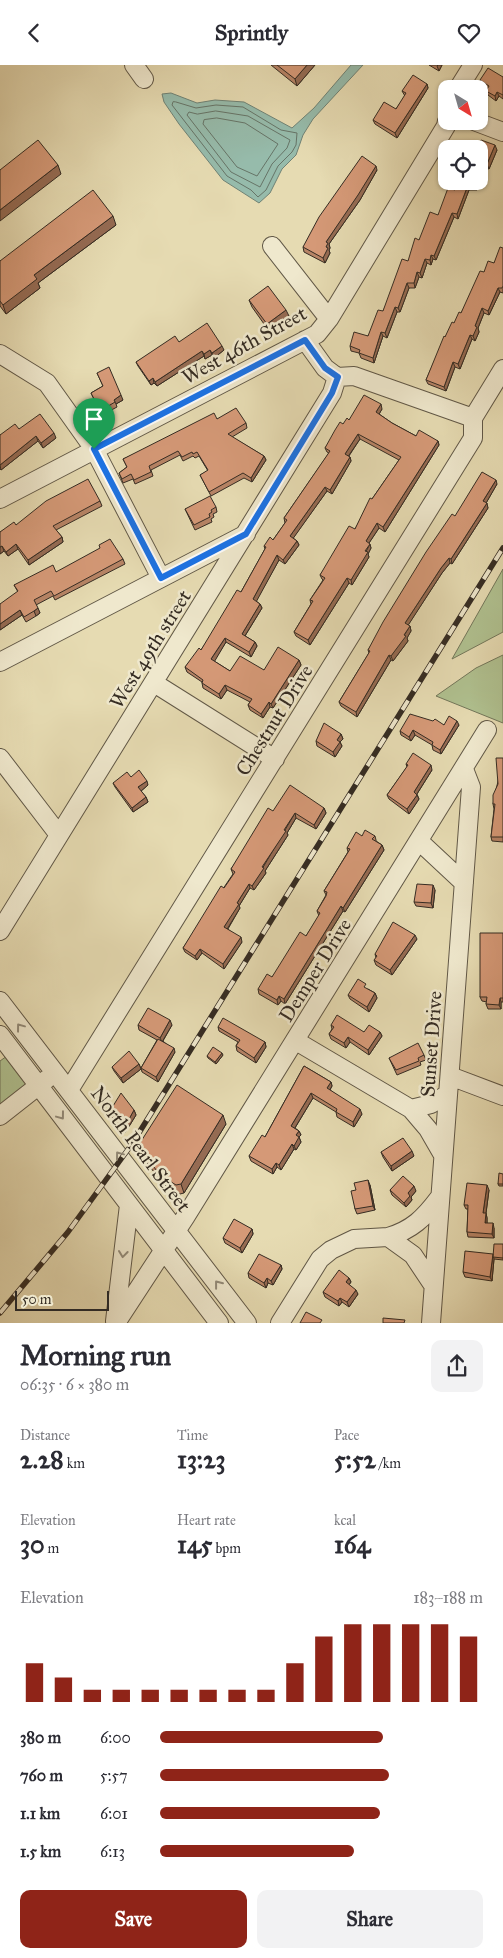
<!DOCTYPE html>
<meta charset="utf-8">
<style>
body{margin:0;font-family:"IM FELL Great Primer",serif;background:#f2f2f3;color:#2b2b33;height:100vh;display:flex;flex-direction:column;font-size:19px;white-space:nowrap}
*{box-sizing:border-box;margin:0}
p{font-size:16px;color:#7c7c81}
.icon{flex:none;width:28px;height:28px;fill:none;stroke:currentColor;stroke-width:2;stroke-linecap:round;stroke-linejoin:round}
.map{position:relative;height:1258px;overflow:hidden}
.sheet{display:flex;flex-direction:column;background:#fff;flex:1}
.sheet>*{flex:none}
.needle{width:32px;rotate:143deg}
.fabs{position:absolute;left:438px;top:15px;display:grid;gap:10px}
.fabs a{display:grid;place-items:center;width:50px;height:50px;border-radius:10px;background:#fff;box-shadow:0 1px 4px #0004;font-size:25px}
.scale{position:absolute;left:15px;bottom:12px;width:94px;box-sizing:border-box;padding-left:5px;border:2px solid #352c23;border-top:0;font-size:14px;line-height:18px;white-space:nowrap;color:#352c23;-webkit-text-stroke:4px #efe8cd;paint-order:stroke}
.pin{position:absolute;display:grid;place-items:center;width:42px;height:42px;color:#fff;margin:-51px -21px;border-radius:50% 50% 50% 0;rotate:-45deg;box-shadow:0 0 5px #0007}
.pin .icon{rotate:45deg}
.round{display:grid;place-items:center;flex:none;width:52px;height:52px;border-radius:10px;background:#f2f2f3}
.overview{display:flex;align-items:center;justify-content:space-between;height:85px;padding:0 20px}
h1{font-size:28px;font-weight:800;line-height:38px}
.figures{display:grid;grid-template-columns:repeat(3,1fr);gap:8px;height:85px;padding:5px 20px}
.figures div{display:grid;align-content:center}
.figures b{font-size:25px;font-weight:800}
.figures small{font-size:14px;font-weight:400}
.figures p{font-size:14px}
.chart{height:140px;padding:10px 20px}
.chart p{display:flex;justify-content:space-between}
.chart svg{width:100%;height:90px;margin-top:5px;stroke:#8f2418;stroke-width:6}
.cta{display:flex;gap:10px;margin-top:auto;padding:10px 20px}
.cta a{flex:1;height:58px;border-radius:10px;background:#8f2418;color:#fff;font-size:20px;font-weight:800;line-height:58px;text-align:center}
.cta a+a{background:#f2f2f3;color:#2b2b33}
ul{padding:0 20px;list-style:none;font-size:16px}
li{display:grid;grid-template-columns:80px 60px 1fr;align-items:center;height:38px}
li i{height:12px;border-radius:6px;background:#8f2418}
header{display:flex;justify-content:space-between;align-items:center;height:65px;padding:0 20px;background:#fff;font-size:22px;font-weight:800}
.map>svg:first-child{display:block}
.green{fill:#b0c190;stroke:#72765a}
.water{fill:#96bbab;stroke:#6f8275}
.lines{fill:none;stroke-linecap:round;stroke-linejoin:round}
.shore{stroke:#667467;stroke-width:1}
.minor-casing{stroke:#615847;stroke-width:20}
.minor{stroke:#efe8cd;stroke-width:18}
.rail-casing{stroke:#352c23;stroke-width:5.5}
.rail{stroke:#efe8cd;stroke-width:4;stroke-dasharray:11;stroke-linecap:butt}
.wall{fill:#b78466;stroke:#352c23}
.shaded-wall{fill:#956b53;stroke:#352c23}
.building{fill:#d59977;stroke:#352c23}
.oneway{stroke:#928a78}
.route-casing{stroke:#fff;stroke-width:10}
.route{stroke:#1a73e8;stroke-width:6}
.labels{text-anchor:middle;stroke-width:5;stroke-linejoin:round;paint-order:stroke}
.street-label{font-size:20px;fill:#352c23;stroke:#efe8cd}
</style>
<header><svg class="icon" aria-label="back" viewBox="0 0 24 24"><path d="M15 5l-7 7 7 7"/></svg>Sprintly<svg class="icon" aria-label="heart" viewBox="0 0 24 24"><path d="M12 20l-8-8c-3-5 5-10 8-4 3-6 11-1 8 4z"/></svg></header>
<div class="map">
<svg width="503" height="1258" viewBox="0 0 503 1258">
<rect width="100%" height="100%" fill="#e6dbb2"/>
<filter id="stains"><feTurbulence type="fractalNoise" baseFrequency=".004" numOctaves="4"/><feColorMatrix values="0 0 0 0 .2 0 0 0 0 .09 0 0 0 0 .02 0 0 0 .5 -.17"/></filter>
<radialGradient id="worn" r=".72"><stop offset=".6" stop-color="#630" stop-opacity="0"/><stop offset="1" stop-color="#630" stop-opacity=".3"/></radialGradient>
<!-- green -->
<path class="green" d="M503 504V567L452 594Z
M503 590V658L436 631 476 603Z
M7 991 29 1020 0 1043V996Z"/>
<!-- water -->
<path class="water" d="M351 0H363L313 54 303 70 296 90 282 104 270 128 259 138 223 115 179 59 164 37 162 29 171 28 197 38 215 35 244 37 292 63 314 43Z"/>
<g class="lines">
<!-- shore -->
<path class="shore" d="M176 37 196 43 216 40 243 42 281 65 297 68 296 80 292 87 278 101 266 125 258 132 251 125 227 111 172 40 173 37Z
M216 46 248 51 290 75 287 83 272 99 260 122 231 107 187 50 189 47 197 49Z
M217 53 245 58 278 79 257 111 237 102 203 59 204 55Z"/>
<defs>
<path id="minor" d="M134 0 144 14
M458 24 473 0
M474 56 503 67
M272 181 329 254
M0 289 47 318 94 384 161 513
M337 312 354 311 473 353
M0 434 317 269 329 254 446 61 447 56
M0 597 246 469
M154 618 275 694
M0 693 59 770
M419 776 464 818
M0 866 332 328 337 312 325 303 305 275
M0 936 247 1258
M0 970 219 1258
M296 976 411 1044 428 1064 443 1090
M450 1011 503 1031
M69 1025 473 373V353L503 304
M411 1044 431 1039 448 1029
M0 1051 47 1014
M388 1172C412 1165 424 1153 439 1133
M115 1256 129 1140
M116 1258 186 1151 487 665
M280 1258 320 1194 331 1185 354 1174 388 1172 413 1190 433 1220
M431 1258 471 722 464 704"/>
</defs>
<!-- minor casing -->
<use href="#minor" class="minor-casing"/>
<!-- minor -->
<use href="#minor" class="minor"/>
<defs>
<path id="rail" d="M0 1248 68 1167 132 1079 503 483"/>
</defs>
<!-- rail casing -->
<use href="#rail" class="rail-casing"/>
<!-- rail -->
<use href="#rail" class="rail"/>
</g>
<!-- wall -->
<path class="wall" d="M271 0H315L297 21Z
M429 0H442L439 6Z
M503 12V34L499 31 496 36 488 30 486 26 487 24 482 20 480 15Z
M427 19 428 23 397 73 375 59 373 55 396 44 405 31 402 26Z
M479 84 497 85 489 104 485 103 477 125H469L458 154 454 152 436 195 433 194 431 200 427 198 422 213 419 212 415 223H409L400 247H397L387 273 383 271 374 298 361 293 359 288 351 286 350 281 368 271 383 246 419 175 438 150 455 125 479 116Z
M377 105 360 135 329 179 330 183 329 185 330 188 325 198 304 187 303 182Z
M116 160 38 218 40 223 6 249 0 241V196Z
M503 183V228L500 227 489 250 484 248 478 263 479 267 475 276 472 274 460 304 455 302 446 326 428 319 426 315 445 272 461 248 484 207 494 198Z
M249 235 289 251 269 266 252 242Z
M179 277 224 285 214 293 212 290 205 294 204 291 157 321 154 318 151 320 138 301 136 297Z
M97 308 123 335 116 339 117 342 102 350 91 328 103 321Z
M382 344 379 349 392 358 416 371 438 376 439 380 385 467 379 463 369 478 371 483 368 489 369 492 352 520 349 518 310 580 296 571 294 567 311 539 310 535 323 515 322 514 320 510 355 464 372 434 399 395 360 374 349 391 350 392 351 396 332 429 327 426 293 473 297 476 299 480 285 499 279 495 256 536 260 539 262 543 245 571 255 577 257 581 251 592 226 577 214 596 230 606 264 605 299 595 301 600 273 643 270 642 263 653 250 645 248 640 250 637 227 625 221 634 203 623 202 618V617L187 607 185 602 201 585 241 527 265 484 264 481 273 475 285 458 284 453 329 388 327 387 325 383 343 359 349 355Z
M217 354 246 358 247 363 232 372 264 391 266 395 252 417 244 413 211 431 200 410 208 406 199 391 195 393 193 391 183 396 180 390 151 405 153 411 135 419 133 414 123 418 119 408 127 402 123 394Z
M19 364 56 373 43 383 38 376 1 405 0 404V370Z
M497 419 486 438 488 443 452 499 450 498 442 508 408 560 410 561 411 566 407 573 408 576 393 596 391 595 357 652 341 641 339 637 369 588 368 585 455 451Z
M100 436 102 441 56 465 62 472 63 477 29 500 18 484 8 491 4 486 0 489V467L16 460Z
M216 442 217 447 213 449 214 452 211 454 212 457 195 465 185 444Z
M123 494 125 499 55 535 53 531 36 540 40 548 36 551 26 557 22 550 0 565 18 527 14 520 56 507Z
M444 660H459L441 689 433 685 432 680 415 670 411 676 401 670 400 666Z
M341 669 343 674 340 677 342 681 335 692 317 681 316 676Z
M503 693V777L492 776 491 772 494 744 493 739Z
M406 699 432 705 417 729 419 734 409 749 389 734 387 730 407 702Z
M131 712 148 720 141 726 146 732 148 737 133 747 115 722 113 718Z
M324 743 326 748 316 764 296 753 287 768 288 770 265 806 266 808 254 825 250 823 239 841 240 843 228 864 242 877 224 904 202 888 197 895 185 887 183 883 233 809 231 804 273 746Z
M362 771H375L376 775V776L382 780 384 785 345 847 343 846 285 939 281 936 278 940 259 929 258 924 272 912 306 871 319 851 317 846 326 830 324 826 348 787 347 783Z
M435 825 433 843 416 841 414 837Z
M503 868V937H501V944H488L486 939 487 937 482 936 480 932Z
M417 874 392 910 376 900 374 895 376 893 375 889Z
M368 924 375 928 377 933 369 947 350 934 348 930Z
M138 960H172L163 976 175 987 158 1017 142 1007 141 1003 157 975 139 965Z
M331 960 364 967H380L382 971 369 990 350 977 346 983 331 974 329 969 332 964Z
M218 962 265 977 266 982 256 998 237 986 236 981 238 977 219 966Z
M223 990 216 999 208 993 207 991Z
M424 990 426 995 420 997 421 1000 397 1010 389 993Z
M139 999 141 1004 123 1018 114 1006 112 1002Z
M304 1001 331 1017 332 1021 330 1025 362 1049 354 1062 337 1052 336 1047 313 1033 295 1063 299 1066 301 1070 299 1072 301 1077 296 1085 294 1084 281 1105 277 1102 273 1109 251 1096 249 1091 265 1072Z
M134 1045 136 1050 125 1068 111 1051 110 1046Z
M226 1059 184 1128 180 1129 163 1119 141 1090 138 1081Z
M381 1087 414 1091 392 1106 383 1092Z
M503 1109V1121H499L498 1119Z
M370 1120 375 1145 357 1149 355 1144 356 1125Z
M390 1125 416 1126 411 1132 412 1135 406 1142 392 1130Z
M489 1125 486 1148 487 1153V1158L494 1163V1173L468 1172 467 1167 468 1144H466L464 1140Z
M252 1164 253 1169 242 1188 225 1178 223 1173Z
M503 1179V1195L494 1194 492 1216 465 1212 463 1207 493 1192Z
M281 1200 282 1204 273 1220 268 1218 266 1223 249 1213 248 1208Z
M349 1213 351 1217 349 1220 358 1229 349 1242 342 1237 339 1241 325 1232 323 1227Z"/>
<!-- shaded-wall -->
<path class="shaded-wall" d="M307 0H315L297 21 295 14Z
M438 0H442L439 6 437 1Z
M427 19 428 23 397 73 395 68Z
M497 27 499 31 496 36 495 31Z
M495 80 497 85 489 104 487 99Z
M483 98 485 103 477 125 475 120 476 116H479V110Z
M58 100 61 109 0 156V145Z
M376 101 377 105 360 135 329 179 330 183 329 185 330 188 325 198 323 193 326 182V177Z
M468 120 469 125 458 154 457 149Z
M452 148 454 152 436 195 434 191Z
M113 151 116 160 38 218 40 223 6 249 3 240 34 210Z
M431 190 433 194 431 200 430 195Z
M425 194 427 198 422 213 420 208Z
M417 207 419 212 415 223 414 218Z
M407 218 409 223 400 247 398 243Z
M498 223 500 227 489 250 488 246Z
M395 242 397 247 387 273 385 268Z
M482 243 484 248 478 263 479 267 475 276 473 271 475 261Z
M286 245 289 251 269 266 267 259Z
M381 267 383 271 374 298 373 293Z
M470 270 472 274 460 304 458 299Z
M222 281 224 285 214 293 212 288Z
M210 285 212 290 205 294 204 289Z
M202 286 204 291 157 321 155 317Z
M453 297 455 302 446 326 444 322Z
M153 313 154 318 151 320 149 316Z
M121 330 123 335 116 339 114 335Z
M381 339 382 344 378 351 376 347Z
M54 368 56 373 43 383 41 378Z
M358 369 360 374 347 393 345 389Z
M36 371 38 376 1 405 0 400Z
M438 376 439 380 385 467 383 462Z
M264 391 266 395 252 417 251 413Z
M350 392 351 396 332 429 330 425Z
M496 415 497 419 485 440 483 436Z
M325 422 327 426 292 475 290 471Z
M487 438 488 443 452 499 451 494Z
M377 458 379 463 367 481 366 476Z
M62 472 63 477 29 500 28 495Z
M297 476 299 480 285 499 283 495Z
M16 479 18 484 8 491 6 487Z
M370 479 371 483 368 489 369 492 352 520 351 515Z
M2 481 4 486 0 489V482Z
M277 490 279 495 255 539 253 534Z
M449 493 450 498 442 508 407 562 405 558 441 503Z
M347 513 349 518 310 580 308 575Z
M260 539 262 543 243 574 242 569Z
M38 543 40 548 36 551 34 546Z
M20 545 22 550 0 565V559Z
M410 561 411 566 407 573 408 576 393 596 391 591Z
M225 573 226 577 213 599 211 594Z
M255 577 257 581 251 592 249 587Z
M389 590 391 595 357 652 356 647Z
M299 595 301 600 273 643 271 639Z
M225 620 227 625 221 634 219 629Z
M269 637 270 642 263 653 261 649Z
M457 656 459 660 441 689 440 685Z
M413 665 415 670 411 676 409 672Z
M341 669 343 674 340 677 342 681 335 692 333 687 337 675Z
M431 700 432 705 415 732 414 727Z
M147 716 148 720 140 727 138 722Z
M417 730 419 734 409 749 407 744Z
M146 732 148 737 133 747 132 743Z
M324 743 326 748 316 764 314 760Z
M295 748 296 753 287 768 288 770 265 806 266 808 254 825 252 821Z
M382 780 384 785 345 847 343 843Z
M249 819 250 823 239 841 240 843 226 866 224 862 237 838Z
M433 820 435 825 433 843 431 838Z
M341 841 343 846 285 939 284 934Z
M415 870 417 874 392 910 390 905Z
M241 872 242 877 224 904 223 899Z
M200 884 202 888 197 895 195 891Z
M375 928 377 933 369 947 367 942Z
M279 931 281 936 278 940 277 935Z
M500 933 501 937V944L499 940Z
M170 955 172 960 162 977 160 973Z
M380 967 382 971 369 990 368 985Z
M348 972 350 977 346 983 344 978Z
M265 977 266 982 256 998 254 993Z
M174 983 175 987 158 1017 156 1012Z
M222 988 223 990 216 999 215 997Z
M139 999 141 1004 123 1018 121 1013Z
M331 1017 332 1021 328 1028 327 1023Z
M311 1028 313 1033 293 1066 291 1061Z
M360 1044 362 1049 354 1062 353 1057Z
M134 1045 136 1050 125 1068 124 1063Z
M223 1050 226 1059 184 1128 181 1119Z
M299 1066 301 1070 299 1072 301 1077 296 1085 294 1081 296 1070Z
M292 1079 294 1084 281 1105 279 1100Z
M412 1086 414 1091 392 1106 391 1101Z
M276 1098 277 1102 273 1109 272 1104Z
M368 1115 370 1120 375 1145 373 1141Z
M487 1120 489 1125 486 1148 487 1153V1163L483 1148Z
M414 1121 416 1126 411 1132 412 1135 406 1142 404 1138 408 1128Z
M493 1158 494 1163V1173L492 1169Z
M252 1164 253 1169 242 1188 240 1183Z
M493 1189 494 1194 492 1216 490 1212Z
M281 1200 282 1204 273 1220 271 1216Z
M267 1213 268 1218 266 1223 264 1218Z
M349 1213 351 1217 347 1222 346 1217Z
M356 1225 358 1229 349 1242 347 1237Z
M340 1233 342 1237 339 1241 338 1236Z"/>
<!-- building -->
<path class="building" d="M277 0H307L295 14Z
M488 3 503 12V30L497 27 495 31 486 26 489 21 480 15Z
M413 10 427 19 395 68 373 55 384 37 396 44 406 28 402 26Z
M38 75 58 100 0 145V105Z
M481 75 495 80 487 99 483 98 479 110V84H477Z
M362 91 376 101 358 130 326 177 328 178 326 182 328 183 323 193 303 182 319 152Z
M458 116H476L475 120H468L457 149 452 148 434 191 431 190 430 195 425 194 420 208 417 207 414 218H407L398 243 395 242 385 268 381 267 373 293 359 288 360 285 350 281 354 267 368 271 378 245 383 246 402 194 408 196 415 173 419 175 430 147 438 150 448 123 455 125Z
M93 125 113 151 34 210 37 214 3 240 0 236V196Z
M500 182 503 183V221L502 223H498L488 246 482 243 475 261 477 262 473 271 470 270 458 299 453 297 444 322 426 315 444 271 445 272 452 257 454 258 459 247 461 248 480 206 484 207 488 196 494 198Z
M268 221 286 245 267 259 249 235Z
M207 258 222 281 212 288 210 285 204 289 202 286 155 317 153 313 149 316 136 297 175 271 179 277Z
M109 302 121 330 114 335 115 337 100 346 91 328 103 321 97 308Z
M364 330 381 339 376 347 392 358 416 371 419 365 438 376 383 462 377 458 366 476 370 479 365 486 368 487 357 505 351 515 347 513 308 575 294 567 313 536 310 535 325 513 320 510 349 461 355 464 370 433 372 434 401 392 358 369 345 389 350 392 330 425 325 422 290 471 297 476 283 495 277 490 253 534 260 539 242 569 255 577 249 587 225 573 211 594 230 606 240 591 264 605 278 582 299 595 271 639 269 637 261 649 248 640 252 634 225 620 219 629 202 618 203 615 185 602 199 583 201 585 237 525 241 527 266 482 264 481 270 472 273 475 287 455 284 453 330 386 325 383 335 365 340 357 343 359 347 353 349 355Z
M236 343 246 358 228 369 264 391 251 413 243 408 209 427 200 410 208 405 197 387 193 389 192 387 182 392 178 386 149 401 151 407 134 415 131 409 122 414 119 408 127 402 123 394 214 348 217 354Z
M40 349 54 368 41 378 36 371 0 400V370L15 359 19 364Z
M482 407 496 415 483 436 487 438 451 494 449 493 441 503 405 558 410 561 404 570 406 571 391 591 389 590 356 647 339 637 370 586 368 585 383 557 426 487 452 449 455 451Z
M88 414 100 436 53 461 62 472 28 495 16 479 6 487 2 481 0 482V467L14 457 16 460 46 436Z
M210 431 216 442 211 445 212 447 209 449 210 452 194 460 185 444Z
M110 474 123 494 54 531 51 526 34 535 38 543 34 546 24 552 20 545 0 559V539L18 526 14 520 53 500 56 507 100 483 99 480Z
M410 649 433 656 435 654 444 660 449 651 457 656 440 685 432 680 433 677 413 665 409 672 400 666Z
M324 658 341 669 337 675 340 677 333 687 316 676Z
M413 688 431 700 414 727 417 730 407 744 387 730 408 700 406 699Z
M496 693H503V772H491L495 739H493V730L498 719Z
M139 705 147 716 138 722 146 732 132 743 113 718 127 707 131 712Z
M290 720 324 743 314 760 295 748 284 765 286 766 262 802 264 803 252 821 249 819 237 838 239 839 224 862 241 872 223 899 200 884 195 891 183 883 221 821 224 823 235 807 231 804 268 743 273 746Z
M365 765 375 771 372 774 382 780 343 843 341 841 284 934 279 931 277 935 258 924 267 909 272 912 300 867 306 871 320 848 317 846 326 831 327 827 324 826 350 784 347 783 356 767 362 771Z
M417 819 433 820 431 838 414 837Z
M393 857 415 870 390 905 374 895 377 891 375 889Z
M480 868H503V933H500L499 940 486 939 487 932H480Z
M358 914 366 919 364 922 375 928 367 942 348 930Z
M148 943 170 955 160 973 138 960Z
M337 950 364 967 369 960 380 967 368 985 348 972 344 978 329 969 334 962 331 960Z
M223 953 265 977 254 993 236 981 240 975 218 962Z
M158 974 174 983 156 1012 141 1003Z
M418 978 424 990 418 993 419 996 396 1005 389 993Z
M213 982 222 988 215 997 207 991Z
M129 986 139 999 121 1013 112 1002Z
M304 1001 331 1017 327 1023 360 1044 353 1057 336 1047 337 1044 311 1028 291 1061 299 1066 296 1070 299 1072 294 1081 292 1079 279 1100 276 1098 272 1104 249 1091 262 1070 265 1072Z
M177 1020 223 1050 181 1119 176 1120 160 1110 138 1081Z
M121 1028 134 1045 124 1063 110 1046Z
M403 1073 412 1086 391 1101 381 1087Z
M499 1108 503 1109V1119H498Z
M403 1111 414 1121 408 1128 410 1131 404 1138 390 1125Z
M368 1115 373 1141 355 1144 351 1126 356 1125 354 1118Z
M467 1118 487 1120 483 1148H486L485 1158H493L492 1169 467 1167 468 1140H464Z
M234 1154 252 1164 240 1183 223 1173Z
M494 1179H503V1193L493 1192Z
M465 1186 493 1189 490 1212 463 1207Z
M259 1189 281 1200 271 1216 267 1213 264 1218 248 1208Z
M339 1205 349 1213 346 1217 356 1225 347 1237 340 1233 338 1236 323 1227Z
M306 1247 322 1255 320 1258H300Z
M383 1253 405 1255 404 1258H383Z"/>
<!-- one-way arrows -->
<defs><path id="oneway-chevron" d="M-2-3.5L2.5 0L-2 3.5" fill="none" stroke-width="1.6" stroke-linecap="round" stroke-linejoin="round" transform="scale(1.25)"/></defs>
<g class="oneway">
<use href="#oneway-chevron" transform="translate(20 962) rotate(-127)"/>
<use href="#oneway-chevron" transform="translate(61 1051) rotate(53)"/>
<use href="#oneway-chevron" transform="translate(119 1090) rotate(-127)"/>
<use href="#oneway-chevron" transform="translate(123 1189) rotate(97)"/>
<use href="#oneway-chevron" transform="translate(218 1219) rotate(-128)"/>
</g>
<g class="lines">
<defs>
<path id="route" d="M305 275 325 303 338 312 332 328 246 469 161 513 94 384Z"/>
</defs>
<!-- route casing -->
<use href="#route" class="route-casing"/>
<!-- route -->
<use href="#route" class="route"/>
</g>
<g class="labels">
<!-- street labels -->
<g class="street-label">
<text transform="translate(244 280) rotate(-29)" y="7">West 46th Street</text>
<text transform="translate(150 584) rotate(-58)" y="7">West 49th street</text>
<text transform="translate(274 655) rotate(-58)" y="7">Chestnut Drive</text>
<text transform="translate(315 905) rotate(-58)" y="7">Demper Drive</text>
<text transform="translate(431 979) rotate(-86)" y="7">Sunset Drive</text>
<text transform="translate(141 1084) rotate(53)" y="7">North Pearl Street</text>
</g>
</g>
<rect width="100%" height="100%" filter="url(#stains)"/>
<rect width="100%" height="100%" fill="url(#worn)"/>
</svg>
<div class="fabs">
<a><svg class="needle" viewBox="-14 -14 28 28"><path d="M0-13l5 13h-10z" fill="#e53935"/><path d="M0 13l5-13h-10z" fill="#7c7c81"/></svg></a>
<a><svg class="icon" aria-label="locate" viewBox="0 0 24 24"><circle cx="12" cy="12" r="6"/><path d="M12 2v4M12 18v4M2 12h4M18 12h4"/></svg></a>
</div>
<div class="scale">50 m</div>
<div class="pin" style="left:94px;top:384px;background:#1e9e55"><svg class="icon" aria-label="arrive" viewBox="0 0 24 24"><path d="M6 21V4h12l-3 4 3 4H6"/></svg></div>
</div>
<section class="sheet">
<div class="overview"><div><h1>Morning run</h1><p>06:35 · 6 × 380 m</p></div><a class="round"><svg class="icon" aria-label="share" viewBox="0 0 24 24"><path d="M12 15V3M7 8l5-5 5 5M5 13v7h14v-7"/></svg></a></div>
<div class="figures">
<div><p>Distance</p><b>2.28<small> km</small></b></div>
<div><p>Time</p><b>13:23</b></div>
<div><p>Pace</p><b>5:52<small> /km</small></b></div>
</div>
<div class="figures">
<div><p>Elevation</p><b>30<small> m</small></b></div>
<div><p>Heart rate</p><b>145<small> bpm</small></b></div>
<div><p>kcal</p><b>164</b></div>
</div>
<div class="chart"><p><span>Elevation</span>183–188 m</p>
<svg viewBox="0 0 160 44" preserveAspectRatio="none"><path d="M5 44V25M15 44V32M25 44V38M35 44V38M45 44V38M55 44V38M65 44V38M75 44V38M85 44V38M95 44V25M105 44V12M115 44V6M125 44V6M135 44V6M145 44V6M155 44V12"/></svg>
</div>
<ul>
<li><b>380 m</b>6:00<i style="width:69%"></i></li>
<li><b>760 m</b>5:57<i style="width:71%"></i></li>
<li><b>1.1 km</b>6:01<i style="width:68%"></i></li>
<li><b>1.5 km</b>6:13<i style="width:60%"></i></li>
</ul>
<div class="cta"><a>Save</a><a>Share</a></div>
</section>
